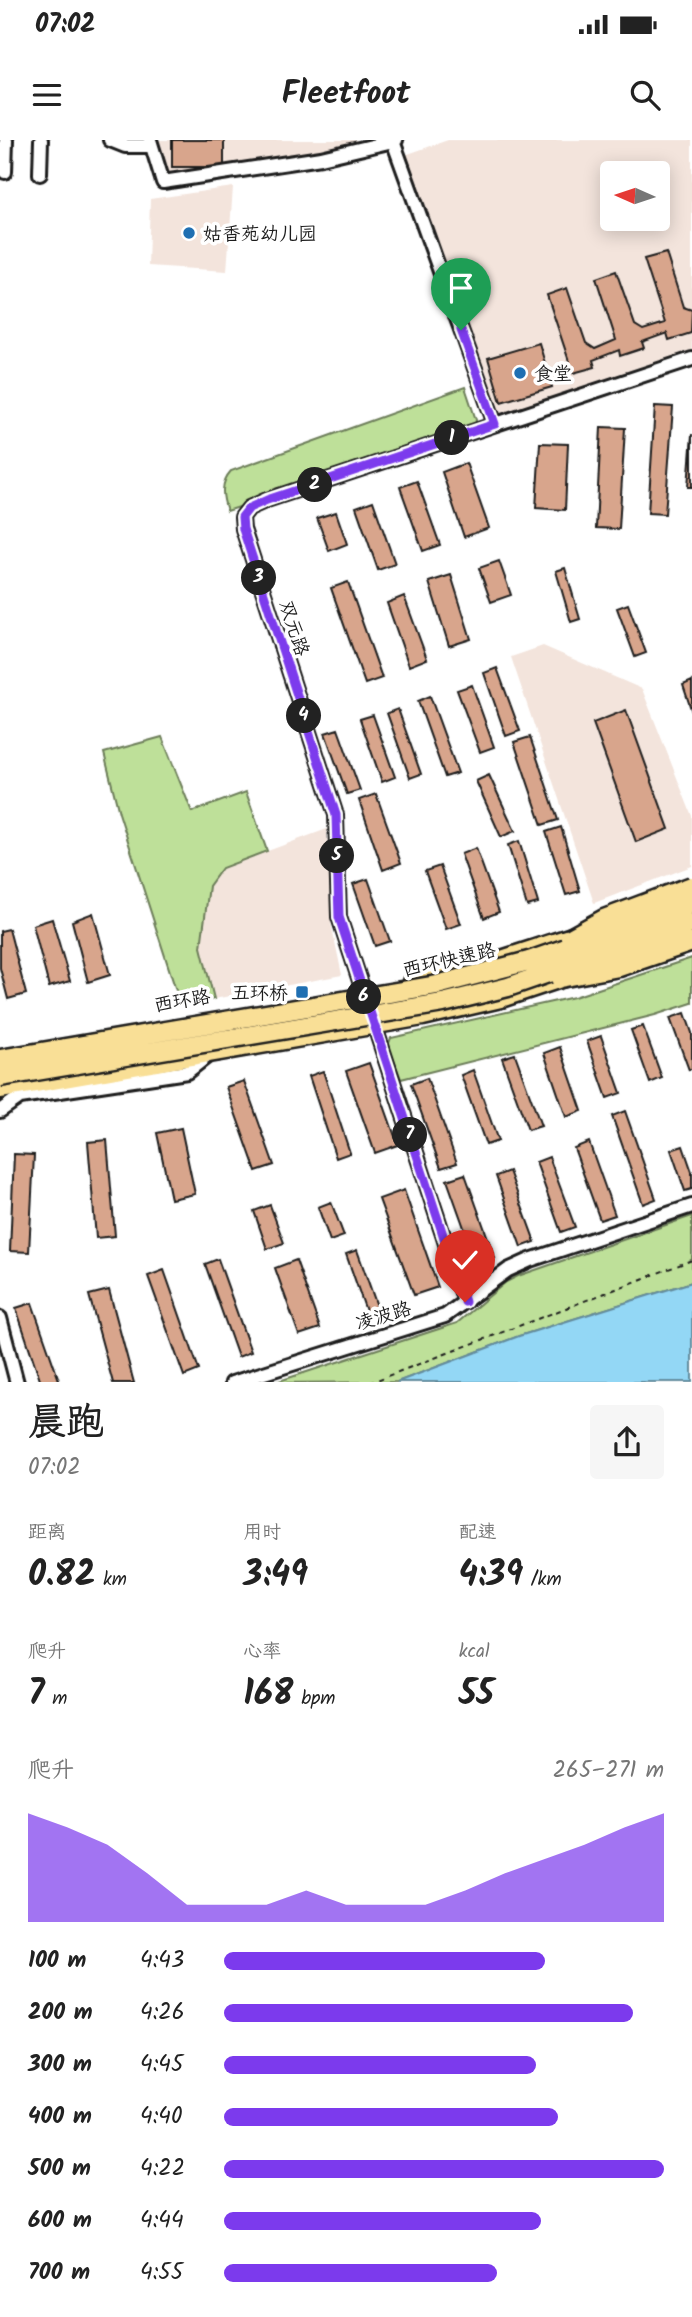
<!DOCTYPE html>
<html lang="zh">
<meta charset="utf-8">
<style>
body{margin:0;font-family:Kalam,"LXGW WenKai TC",sans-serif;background:#f6f6f6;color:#222;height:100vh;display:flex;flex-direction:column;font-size:26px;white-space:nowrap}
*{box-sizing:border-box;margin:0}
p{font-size:23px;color:#767676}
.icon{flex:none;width:38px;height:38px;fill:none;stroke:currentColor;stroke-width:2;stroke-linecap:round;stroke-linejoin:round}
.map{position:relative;height:1242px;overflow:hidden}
.panel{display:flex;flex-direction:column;background:#fff;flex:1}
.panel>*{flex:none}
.needle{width:46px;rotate:273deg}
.buttons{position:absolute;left:600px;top:21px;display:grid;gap:14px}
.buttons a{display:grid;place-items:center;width:70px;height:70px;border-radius:7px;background:#fff;box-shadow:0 4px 18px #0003;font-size:35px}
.pin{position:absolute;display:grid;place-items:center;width:60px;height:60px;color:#fff;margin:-72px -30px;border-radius:50% 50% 50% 0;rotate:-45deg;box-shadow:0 0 7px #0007}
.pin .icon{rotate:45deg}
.km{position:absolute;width:35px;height:35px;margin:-18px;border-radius:50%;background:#222;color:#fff;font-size:19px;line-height:35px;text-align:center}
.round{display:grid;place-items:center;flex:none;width:74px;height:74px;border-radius:7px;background:#f6f6f6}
.overview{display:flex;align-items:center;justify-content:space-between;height:119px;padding:0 28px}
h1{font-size:38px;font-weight:700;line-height:52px}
.figures{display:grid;grid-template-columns:repeat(3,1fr);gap:10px;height:119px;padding:7px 28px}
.figures div{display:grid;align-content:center}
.figures b{font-size:35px;font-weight:700}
.figures small{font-size:19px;font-weight:400}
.figures p{font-size:19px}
.chart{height:196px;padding:14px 28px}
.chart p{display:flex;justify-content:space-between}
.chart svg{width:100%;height:126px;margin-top:7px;fill:#7c3aed;opacity:.7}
ul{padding:0 28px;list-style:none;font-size:23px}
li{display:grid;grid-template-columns:112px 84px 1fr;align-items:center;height:52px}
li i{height:18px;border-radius:9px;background:#7c3aed}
.status{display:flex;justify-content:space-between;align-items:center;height:49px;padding:0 35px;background:#fff;direction:ltr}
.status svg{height:19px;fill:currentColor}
header{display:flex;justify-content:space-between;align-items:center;height:91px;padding:0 28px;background:#fff;font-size:32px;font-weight:700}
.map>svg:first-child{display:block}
.built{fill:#f3e4dc;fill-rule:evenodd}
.green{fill:#bee099;stroke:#6d7e5a;stroke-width:2}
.water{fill:#93d7f5;stroke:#638c9e;stroke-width:2}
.building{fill:#d8a58c;stroke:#1c1c1c;stroke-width:2}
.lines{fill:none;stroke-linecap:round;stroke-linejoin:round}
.minor-casing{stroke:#1c1c1c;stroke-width:18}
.major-casing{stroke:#1c1c1c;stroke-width:21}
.path{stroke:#1c1c1c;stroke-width:2;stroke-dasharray:5 5;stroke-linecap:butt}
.minor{stroke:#fff;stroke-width:12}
.major{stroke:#f9df96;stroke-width:16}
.highway-bridge-casing{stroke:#1c1c1c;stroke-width:23;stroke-linecap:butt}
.highway-bridge{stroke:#f9df96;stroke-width:18}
.route-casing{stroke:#fff;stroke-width:14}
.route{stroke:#7c3aed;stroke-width:9}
.poi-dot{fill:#1f6fb2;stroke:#fff;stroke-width:2.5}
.labels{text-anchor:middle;stroke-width:7;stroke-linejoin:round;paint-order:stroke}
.poi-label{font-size:19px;fill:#1c1c1c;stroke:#fff;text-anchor:start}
.street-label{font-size:19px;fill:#1c1c1c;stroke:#fff}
</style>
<div class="status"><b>07:02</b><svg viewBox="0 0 49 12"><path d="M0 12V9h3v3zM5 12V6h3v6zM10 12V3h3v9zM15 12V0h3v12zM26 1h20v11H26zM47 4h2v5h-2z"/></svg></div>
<header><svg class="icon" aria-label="menu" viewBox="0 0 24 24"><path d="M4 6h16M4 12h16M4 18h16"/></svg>Fleetfoot<svg class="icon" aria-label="search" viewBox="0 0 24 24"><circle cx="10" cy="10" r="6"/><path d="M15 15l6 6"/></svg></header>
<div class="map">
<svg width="692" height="1243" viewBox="0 0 692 1243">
<rect width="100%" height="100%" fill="#fff"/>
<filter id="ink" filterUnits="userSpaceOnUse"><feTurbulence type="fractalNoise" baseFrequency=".0143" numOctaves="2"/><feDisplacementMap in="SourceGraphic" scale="14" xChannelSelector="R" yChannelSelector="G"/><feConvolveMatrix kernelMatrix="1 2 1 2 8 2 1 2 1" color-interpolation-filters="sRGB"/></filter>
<g filter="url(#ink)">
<!-- built -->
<path class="built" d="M154 0H385L320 15 155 41Z
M448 0H692V211L497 278 405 15ZM612 33H658V79H612Z
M233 47 227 131 148 126 150 59Z
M543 506 642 549 692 676V726L594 763 511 517Z
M327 689 331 783 342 835 214 859 201 807 209 746 215 734 222 728Z"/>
<!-- green -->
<path class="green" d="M465 247 476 280 474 290 227 371C222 356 220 343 231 331Z
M162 597 192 672 246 652 267 711 222 728 209 746 201 807 214 859 181 866 119 673 104 613Z
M692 818V863L655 875 401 939 388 905 391 898 574 857Z
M692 1076V1142L519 1196 397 1242 273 1243 457 1183 506 1142 518 1136Z"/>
<!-- water -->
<path class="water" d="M692 1142V1242H397L519 1196Z"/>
<!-- building -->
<path class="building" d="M172 0H224V27H172Z
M666 113 683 167 692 170 691 193 669 200 667 193 642 202 644 208 620 216 619 210 593 220 595 227 573 233 547 155 567 148 586 203 595 209 616 200 596 138 616 131 635 185 643 190 665 183 644 119Z
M539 203 552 247 501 262 488 218Z
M655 266 673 267 665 374 648 373Z
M601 287 625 288 619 389 596 388Z
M692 294V347H688Z
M540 303 568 304 565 370 536 368Z
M466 323 489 388 464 397 442 332Z
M417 341 440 405 423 411 400 347Z
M373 361 395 424 378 430 356 367Z
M336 372 347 404 329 411 317 378Z
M499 421 511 455 491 462 479 428Z
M565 428 580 479 571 482 556 431Z
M451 435 471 499 449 506 429 442Z
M348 442 382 538 365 544 331 448Z
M404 456 427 519 409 526 387 463Z
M628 464 646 513 635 517 617 468Z
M497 528 520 591 506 596 484 533Z
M692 541V572L683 545Z
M472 545 494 607 480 612 457 550Z
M430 556 458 633 445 637 418 561Z
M398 569 421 634 410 638 387 573Z
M626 570 669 689 636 702 593 583Z
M373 575 395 637 382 642 360 579Z
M338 589 360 650 347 654 325 593Z
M530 597 558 680 542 685 514 602Z
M489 635 515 691 501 697 476 641Z
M376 654 401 723 383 730 359 660Z
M561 687 580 751 566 755 546 692Z
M519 701 538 763 527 766 508 705Z
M476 708 499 772 484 778 461 714Z
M440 726 461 784 446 789 425 731Z
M368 739 390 801 375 806 353 744Z
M93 773 110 835 88 842 72 781Z
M52 779 70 841 49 847 33 785Z
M9 789 26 854 8 859 0 828V791Z
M685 873 692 893V928L689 930 670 878Z
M643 886 662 938 650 943 631 890Z
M601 896 621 953 607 958 587 901Z
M560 907 582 971 566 977 544 913Z
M515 914 541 986 528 990 502 918Z
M369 923 398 1005 375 1013 346 931Z
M473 930 498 1001 486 1005 461 935Z
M323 931 350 1013 336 1018 309 936Z
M427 938 457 1023 441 1028 411 944Z
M244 941 274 1025 256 1031 226 947Z
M625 971 656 1059 643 1064 612 976Z
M181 988 195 1054 171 1059 157 993Z
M107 1000 115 1096 96 1098 88 1002Z
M589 1002 615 1075 600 1080 574 1008Z
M683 1006 692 1032V1049L685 1051 671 1010Z
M14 1014 34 1015 29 1112 10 1111Z
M549 1017 575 1087 561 1092 536 1022Z
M509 1031 535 1102 521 1107 496 1036Z
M465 1034 495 1118 477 1124 447 1040Z
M404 1050 438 1147 414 1155 379 1059Z
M331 1062 344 1096 330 1101 318 1067Z
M270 1065 284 1103 267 1109 254 1071Z
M357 1110 378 1169 367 1174 346 1114Z
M218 1119 251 1212 238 1217 205 1124Z
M296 1120 320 1188 299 1195 275 1128Z
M164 1130 199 1230 184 1236 148 1136Z
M109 1150 134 1243H113L89 1155Z
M32 1163 60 1243H41L16 1168Z"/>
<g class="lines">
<defs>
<path id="minor" d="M110 0 125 6H150
M150 0 163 42 321 18 393 1
M396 0 393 1 495 284
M5 32 6 0
M40 34 41 0
M0 971 20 957 187 932 210 914
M465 1162 339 777 336 675 243 389 242 377 249 368 267 360 692 219
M0 1178 17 1243
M232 1243 445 1176 508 1130 530 1120 692 1066"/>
<path id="major" d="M411 842 489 823 581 793
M0 950 423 877 501 859 570 836"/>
</defs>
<!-- minor casing -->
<use href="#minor" class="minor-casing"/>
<!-- major casing -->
<use href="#major" class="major-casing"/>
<!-- path -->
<path class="path" d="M369 1243 692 1120"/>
<!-- minor -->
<use href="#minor" class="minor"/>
<!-- major -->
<use href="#major" class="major"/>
<defs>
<path id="highway-bridge" d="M570 798 604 779 692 746
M560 838 619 827 692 802
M0 919 437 845 529 821 692 764
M0 937 443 863 508 847 692 783"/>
</defs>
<!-- highway-bridge casing -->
<use href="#highway-bridge" class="highway-bridge-casing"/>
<!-- highway-bridge -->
<use href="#highway-bridge" class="highway-bridge"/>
</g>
</g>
<g class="lines" filter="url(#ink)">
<defs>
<path id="route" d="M461 190 495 284 267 360 249 368 242 377 243 389 336 675 339 777 465 1162"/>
</defs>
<!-- route casing -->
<use href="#route" class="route-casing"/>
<!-- route -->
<use href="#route" class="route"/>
</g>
<!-- markers -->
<g class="poi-dot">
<circle cx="189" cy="93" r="7"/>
<circle cx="520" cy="233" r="7"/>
<rect x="295" y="845" width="14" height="14" rx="3.5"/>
</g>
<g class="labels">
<!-- poi labels -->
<g class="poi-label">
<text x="203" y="100">姑香苑幼儿园</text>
<text x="534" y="240">食堂</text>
<text x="288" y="859" text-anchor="end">五环桥</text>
</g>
<!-- street labels -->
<g class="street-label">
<text transform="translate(295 488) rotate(72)" y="7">双元路</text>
<text transform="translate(449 819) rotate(-13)" y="7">西环快速路</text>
<text transform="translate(182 860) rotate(-10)" y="7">西环路</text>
<text transform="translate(383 1175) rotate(-17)" y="7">凌波路</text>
</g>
</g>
</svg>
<div class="buttons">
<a><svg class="needle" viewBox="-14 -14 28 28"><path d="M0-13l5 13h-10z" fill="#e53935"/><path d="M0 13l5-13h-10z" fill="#767676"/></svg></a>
</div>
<div class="pin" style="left:461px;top:190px;background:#1e9e55"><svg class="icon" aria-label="arrive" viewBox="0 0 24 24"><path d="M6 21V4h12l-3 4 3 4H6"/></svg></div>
<div class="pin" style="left:465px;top:1162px;background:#d93025"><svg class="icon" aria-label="check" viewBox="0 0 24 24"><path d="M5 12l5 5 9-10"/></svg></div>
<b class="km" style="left:452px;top:298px">1</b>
<b class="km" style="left:315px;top:345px">2</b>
<b class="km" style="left:259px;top:438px">3</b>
<b class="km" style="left:304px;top:576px">4</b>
<b class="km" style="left:337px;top:716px">5</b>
<b class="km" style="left:364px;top:857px">6</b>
<b class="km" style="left:410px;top:995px">7</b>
</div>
<section class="panel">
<div class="overview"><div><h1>晨跑</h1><p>07:02</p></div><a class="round"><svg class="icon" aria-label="share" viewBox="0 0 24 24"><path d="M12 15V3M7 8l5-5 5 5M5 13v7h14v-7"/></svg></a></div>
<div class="figures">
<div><p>距离</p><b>0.82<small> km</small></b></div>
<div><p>用时</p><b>3:49</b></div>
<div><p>配速</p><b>4:39<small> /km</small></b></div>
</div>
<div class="figures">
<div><p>爬升</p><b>7<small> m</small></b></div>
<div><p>心率</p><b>168<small> bpm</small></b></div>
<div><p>kcal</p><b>55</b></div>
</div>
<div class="chart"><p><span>爬升</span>265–271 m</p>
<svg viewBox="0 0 160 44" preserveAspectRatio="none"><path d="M0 44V6L10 11L20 17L30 27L40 38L50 38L60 38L70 33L80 38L90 38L100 38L110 33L120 27L130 22L140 17L150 11L160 6V44z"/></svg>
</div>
<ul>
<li><b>100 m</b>4:43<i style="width:73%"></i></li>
<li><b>200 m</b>4:26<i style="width:93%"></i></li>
<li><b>300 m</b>4:45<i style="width:71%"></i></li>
<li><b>400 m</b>4:40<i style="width:76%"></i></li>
<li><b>500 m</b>4:22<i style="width:100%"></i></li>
<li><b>600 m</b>4:44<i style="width:72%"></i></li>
<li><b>700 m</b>4:55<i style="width:62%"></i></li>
</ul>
</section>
